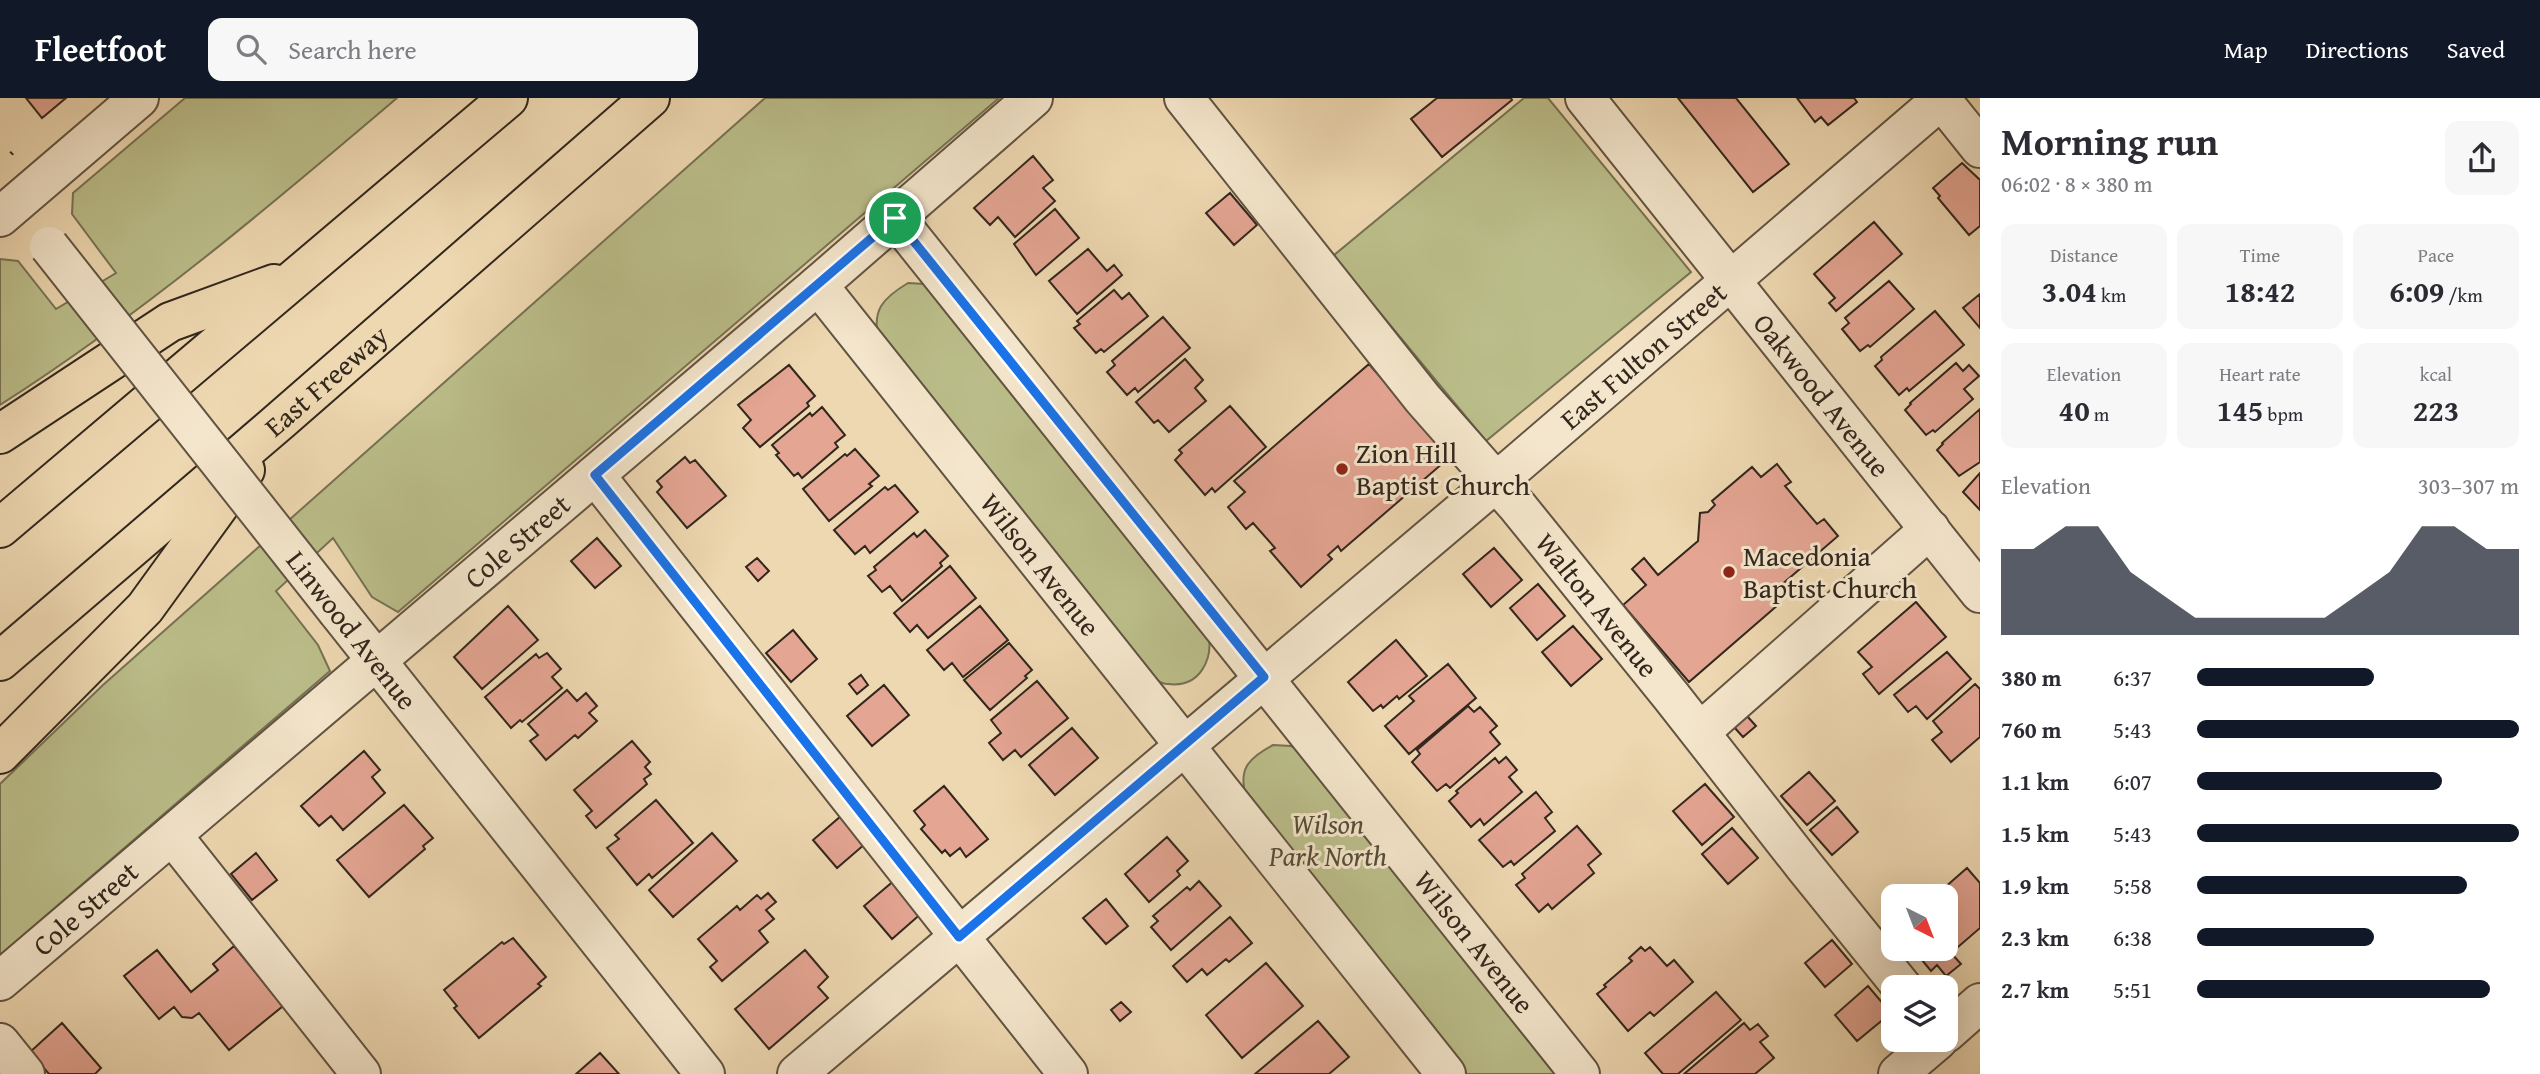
<!DOCTYPE html>
<meta charset="utf-8">
<style>
body{margin:0;font-family:"Gentium Book Plus",serif;background:#f7f7f7;color:#2b2b33;height:100vh;display:flex;flex-direction:column;font-size:26px;white-space:nowrap}
*{box-sizing:border-box;margin:0}
p{font-size:23px;color:#7c7c81}
.icon{flex:none;width:38px;height:38px;fill:none;stroke:currentColor;stroke-width:2;stroke-linecap:round;stroke-linejoin:round}
.map{position:relative;flex:1;overflow:hidden}
.details{display:flex;flex-direction:column;background:#fff;width:560px}
.details>*{flex:none}
.needle{width:46px;rotate:138deg}
.controls{position:absolute;left:1881px;top:786px;display:grid;gap:14px}
.controls a{display:grid;place-items:center;width:77px;height:77px;border-radius:14px;background:#fff;box-shadow:0 7px 28px #0002;font-size:35px}
.pin{position:absolute;display:grid;place-items:center;width:60px;height:60px;color:#fff;margin:-30px;border:4px solid #fff;border-radius:50%;box-shadow:0 2px 7px #0007}
.round{display:grid;place-items:center;flex:none;width:74px;height:74px;border-radius:14px;background:#f7f7f7}
.head{display:flex;align-items:center;justify-content:space-between;height:119px;padding:0 21px}
h1{font-size:38px;font-weight:800;line-height:52px}
.stats{display:grid;grid-template-columns:repeat(3,1fr);gap:10px;height:119px;padding:7px 21px}
.stats div{display:grid;align-content:center;border-radius:14px;background:#f7f7f7;text-align:center}
.stats b{font-size:30px;font-weight:800}
.stats small{font-size:19px;font-weight:400}
.stats p{font-size:19px}
.chart{height:196px;padding:14px 21px}
.chart p{display:flex;justify-content:space-between}
.chart svg{width:100%;height:126px;margin-top:7px;fill:#111827;opacity:.7}
ul{padding:0 21px;list-style:none;font-size:23px}
li{display:grid;grid-template-columns:112px 84px 1fr;align-items:center;height:52px}
li i{height:18px;border-radius:9px;background:#111827}
header{display:flex;align-items:center;gap:42px;box-sizing:border-box;height:98px;padding:0 35px;background:#111827;color:#fff}
header strong{font-size:33px}
nav{display:flex;gap:38px;margin-inline-start:auto;font-size:24px}
.search{width:490px;height:63px;background:#f7f7f7;display:flex;align-items:center;gap:18px;box-sizing:border-box;padding:0 24px;border-radius:14px;color:#7c7c81;font-size:26px}
main{display:flex;flex:1;min-height:0}
.map>svg:first-child{display:block}
.green{fill:#bbbe8a;stroke:#767254;stroke-width:2}
.building{fill:#e4a593;stroke:#32271d;stroke-width:2}
.lines{fill:none;stroke-linecap:round;stroke-linejoin:round}
.minor-casing{stroke:#615342;stroke-width:42}
.highway-casing{stroke:#32271d;stroke-width:42}
.path{stroke:#32271d;stroke-width:4.5;stroke-dasharray:2 3.5;stroke-linecap:butt}
.minor{stroke:#f4e6cc;stroke-width:38}
.highway{stroke:#eed8b1;stroke-width:38}
.minor-bridge-casing{stroke:#615342;stroke-width:42;stroke-linecap:butt}
.minor-bridge{stroke:#f4e6cc;stroke-width:38}
.route-casing{stroke:#fff;stroke-width:14}
.route{stroke:#1a73e8;stroke-width:9}
.poi-dot{fill:#8f2418;stroke:#f4e6cc;stroke-width:2.5}
.labels{text-anchor:middle;stroke-width:6;stroke-linejoin:round;paint-order:stroke}
.street-label{font-size:28px;fill:#32271d;stroke:#f4e6cc}
.poi-label{font-size:28px;fill:#32271d;stroke:#f4e6cc;text-anchor:start}
.park-label{font-size:28px;font-style:italic;fill:#544d38;stroke:#f4e6cc}
</style>
<header>
<strong>Fleetfoot</strong>
<div class="search"><svg class="icon" aria-label="search" viewBox="0 0 24 24"><circle cx="10" cy="10" r="6"/><path d="M15 15l6 6"/></svg>Search here</div>
<nav><a>Map</a><a>Directions</a><a>Saved</a></nav>
</header>
<main>
<div class="map">
<svg width="1980" height="976" viewBox="0 0 1980 976">
<rect width="100%" height="100%" fill="#eed8b1"/>
<filter id="stains"><feTurbulence type="fractalNoise" baseFrequency=".00286" numOctaves="4"/><feColorMatrix values="0 0 0 0 .2 0 0 0 0 .09 0 0 0 0 .02 0 0 0 .5 -.17"/></filter>
<radialGradient id="worn" r=".72"><stop offset=".6" stop-color="#630" stop-opacity="0"/><stop offset="1" stop-color="#630" stop-opacity=".3"/></radialGradient>
<!-- green -->
<path class="green" d="M185 0H397C270 108 141 217 0 307V161L18 163 56 211 116 175 72 116 73 95Z
M765 0H999L398 514 372 499 333 440 276 493 318 547 330 573 0 857V686L103 587Z
M1524 0H1548L1691 174 1486 343 1333 158Z
M908 185 925 186 1208 534C1214 561 1200 590 1168 586 1161 586 1154 581 1147 577L879 243C871 212 883 200 908 185Z
M1273 647 1291 648 1307 656 1562 976H1467L1247 701C1237 672 1248 660 1273 647Z"/>
<!-- building -->
<path class="building" d="M26 0H66L42 20Z
M1437 0H1511L1512 2 1442 59 1411 21Z
M1678 0H1736L1789 66 1753 94Z
M1797 0H1854L1857 4 1828 27 1821 19 1815 24Z
M1033 58 1053 82 1043 90 1055 103 1015 139 998 119 990 127 974 110Z
M1962 65 1980 82V128L1969 137 1938 100 1940 98 1933 90Z
M1230 95 1257 127 1234 147 1206 115Z
M1055 111 1079 140 1036 177 1014 146Z
M1874 124 1902 156 1836 213 1829 205 1835 200 1814 176Z
M1088 151 1107 173 1114 167 1122 177 1077 216 1049 183Z
M1889 183 1914 211 1870 249 1868 247 1860 253 1842 231 1849 225 1845 220Z
M1114 192 1122 201 1129 195 1148 218 1104 254 1101 251 1096 255 1074 230 1080 226 1077 223Z
M1980 196V230L1963 210Z
M1935 213 1964 247 1909 293 1907 290 1899 297 1875 268 1882 262 1881 259Z
M1163 219 1190 250 1138 294 1135 290 1127 297 1107 274 1115 267 1112 263Z
M1185 261 1203 282 1195 290 1206 303 1169 334 1158 322 1154 325 1136 304Z
M1956 265 1963 273 1969 267 1979 278 1964 291 1973 301 1935 334 1933 332 1926 337 1905 312 1911 306 1910 305Z
M1369 266 1450 359 1341 453 1338 448 1328 457 1332 461 1301 489 1270 453 1275 450 1253 425 1246 431 1228 409 1245 394 1234 383Z
M789 267 815 298 807 305 809 308 760 349 743 330 751 322 738 307Z
M1230 308 1266 349 1215 394 1212 390 1205 397 1175 362 1182 355 1179 352Z
M822 309 845 337 835 345 838 349 802 380 798 375 794 378 776 357 779 355 772 347 810 315 812 318Z
M1980 311V364L1959 378 1937 352 1943 346 1942 345Z
M855 351 879 378 869 386 872 388 829 423 803 391 845 356 847 358Z
M685 359 690 365 695 362 726 398 687 430 657 394 662 389 657 383Z
M1777 366 1791 384 1785 388 1817 426 1824 421 1838 438 1771 496 1779 506 1689 584 1623 507 1646 487 1632 471 1644 460 1658 477 1698 443 1700 415 1708 414 1715 407 1712 403 1752 369 1761 379Z
M1980 375V412L1963 394Z
M895 387 918 414 870 455 865 448 855 456 834 432 885 389 888 392Z
M925 432 948 458 940 465 942 468 902 503 890 488 882 494 868 478 876 472 874 469 914 435 917 439Z
M597 440 621 468 595 490 571 463Z
M1494 450 1522 482 1491 509 1463 476Z
M757 460 769 473 758 483 746 469Z
M950 468 976 500 928 540 917 527 910 534 894 515Z
M1538 486 1565 518 1537 542 1510 510Z
M1916 504 1946 539 1879 596 1863 576 1872 569 1858 554Z
M508 508 538 542 482 591 454 559Z
M980 508 1008 542 963 579 952 565 944 572 927 552Z
M1573 528 1602 561 1571 588 1542 554Z
M793 532 817 561 791 584 766 555Z
M1396 542 1427 578 1399 601 1397 598 1383 610 1381 607 1373 613 1348 584Z
M1009 545 1032 572 1025 578 1027 580 990 612 964 582Z
M1947 554 1971 581 1927 621 1916 608 1908 614 1894 597Z
M547 555 561 571 552 579 562 590 522 624 520 622 511 630 485 599 536 556 539 560Z
M1448 566 1476 600 1409 656 1385 628 1414 603 1409 598Z
M861 577 868 587 857 596 849 586Z
M1037 583 1068 620 1021 659 1015 652 1003 662 989 645 1001 635 991 622Z
M1975 586 1980 591V639L1951 664 1932 642 1942 634 1933 623Z
M884 587 909 617 872 648 847 618Z
M567 592 577 603 586 595 597 608 589 615 597 623 578 640 575 637 546 662 530 643 538 637 528 626Z
M1468 608 1474 614 1480 609 1497 628 1490 634 1500 646 1450 690 1446 686 1437 693 1412 664 1420 656 1417 652Z
M1747 618 1756 628 1743 639 1734 629Z
M1072 630 1098 660 1055 697 1029 667Z
M632 643 650 664 645 669 651 676 644 681 647 686 596 730 586 718 592 713 574 692Z
M364 653 380 672 372 679 385 695 343 732 331 718 319 728 301 708Z
M1506 659 1517 672 1509 679 1522 694 1484 727 1480 721 1471 729 1449 703 1458 695 1456 693 1495 660 1499 665Z
M1809 674 1835 703 1807 727 1781 698Z
M1705 686 1734 719 1702 747 1673 713Z
M944 688 988 741 966 759 960 750 950 758 945 752 942 755 921 731 925 727 914 713Z
M1536 694 1552 714 1545 720 1555 733 1514 767 1511 763 1503 769 1479 742Z
M656 702 693 745 652 780 649 776 637 787 607 750 619 741 615 737Z
M404 707 433 740 423 748 425 751 369 799 337 762Z
M1837 709 1858 734 1832 757 1810 732Z
M841 718 865 746 837 770 813 742Z
M1577 728 1601 756 1588 767 1594 775 1552 811 1548 806 1539 814 1516 787 1525 780 1522 776Z
M1732 730 1758 760 1728 786 1702 756Z
M712 735 737 763 673 819 649 792Z
M1167 739 1188 763 1177 773 1180 777 1149 804 1125 776Z
M256 755 277 782 252 802 231 776Z
M1967 770 1980 785V830L1951 855 1961 866 1946 878 1937 867 1931 873 1912 850H1946V798H1935Z
M896 781 923 814 892 841 864 808Z
M1199 783 1221 808 1171 852 1151 829 1158 823 1153 818 1187 789 1190 792Z
M768 795 776 804 766 812 774 821 759 833 768 844 722 883 710 869 717 863 698 841 737 808 740 812 757 797 761 801Z
M1106 801 1128 828 1106 846 1083 820Z
M1230 819 1252 845 1229 864 1226 861 1207 877 1202 871 1187 884 1173 868Z
M513 840 546 879 538 886 541 888 479 940 454 910 457 908 444 892 502 844 504 846Z
M1832 842 1852 866 1825 889 1805 865Z
M234 848 283 908 229 952 199 915 192 920 182 919 174 909 159 921 124 878 157 852 191 894 218 872 213 866Z
M1641 849 1645 853 1650 849 1667 868 1674 862 1693 884 1654 918 1650 914 1628 933 1597 896 1606 889 1604 887 1632 863 1629 860Z
M805 852 828 879 818 889 828 900 769 951 735 911Z
M1266 865 1303 908 1242 960 1206 917Z
M1868 888 1891 915 1857 943 1835 917Z
M1716 894 1741 922 1678 976H1663L1645 955Z
M1121 904 1131 914 1120 923 1111 912Z
M1318 923 1349 959 1329 976H1255Z
M62 925 101 970 95 976H49L30 954Z
M1744 925 1750 932 1758 926 1768 938 1760 944 1774 960 1755 976H1684Z
M600 955 619 976H576Z"/>
<g class="lines">
<defs>
<g id="minor">
<path id="s1" d="M1184 0 1423 301 1518 409 1671 598 1805 769 1902 889"/>
<path id="s2" d="M1585 0 1980 495"/>
<path d="M1940 0 1980 50"/>
<path d="M0 119 139 0"/>
<path id="s3" d="M895 119 1580 976"/>
<path id="s4" d="M818 187 1446 976"/>
<path d="M595 377 1068 976"/>
<path d="M338 514 705 976"/>
<path d="M1700 634 1930 431"/>
<path d="M172 737 361 976"/>
<path id="s5" d="M0 883 818 187 1033 0"/>
<path d="M1946 935 1980 905"/>
<path d="M0 945 25 976"/>
<path id="s6" d="M797 976 1495 385 1943 0"/>
<path d="M1898 976 1938 942"/>
</g>
<g id="highway">
<path d="M0 336 170 224 274 186"/>
<path d="M0 430 508 0"/>
<path id="s7" d="M0 563 281 322 650 0"/>
<path d="M0 656 145 510 245 372"/>
</g>
</defs>
<!-- minor casing -->
<use href="#minor" class="minor-casing"/>
<!-- highway casing -->
<use href="#highway" class="highway-casing"/>
<!-- path -->
<path class="path" d="M11 56 14 53"/>
<!-- minor -->
<use href="#minor" class="minor"/>
<!-- highway -->
<use href="#highway" class="highway"/>
<defs>
<path id="minor-bridge" d="M49 148 338 514"/>
</defs>
<!-- minor-bridge casing -->
<use href="#minor-bridge" class="minor-bridge-casing"/>
<!-- minor-bridge -->
<use href="#minor-bridge" class="minor-bridge"/>
</g>
<g class="lines">
<defs>
<path id="route" d="M895 120 1264 579 959 839 595 377Z"/>
</defs>
<!-- route casing -->
<use href="#route" class="route-casing"/>
<!-- route -->
<use href="#route" class="route"/>
</g>
<!-- markers -->
<g class="poi-dot">
<circle cx="1342" cy="371" r="7"/>
<circle cx="1729" cy="474" r="7"/>
</g>
<g class="labels">
<!-- street labels -->
<g class="street-label">
<text dy="10" stroke="none"><textPath href="#s6" startOffset="1110">East Fulton Street</textPath></text>
<text dy="10" stroke="none"><textPath href="#s7" startOffset="430">East Freeway</textPath></text>
<text dy="10" stroke="none"><textPath href="#s2" startOffset="380">Oakwood Avenue</textPath></text>
<text dy="10" stroke="none"><textPath href="#s5" startOffset="679">Cole Street</textPath></text>
<text dy="10" stroke="none"><textPath href="#s4" startOffset="357">Wilson Avenue</textPath></text>
<text dy="10" stroke="none"><textPath href="#s1" startOffset="654">Walton Avenue</textPath></text>
<text transform="translate(352 532) rotate(52)" y="10">Linwood Avenue</text>
<text dy="10" stroke="none"><textPath href="#s5" startOffset="112">Cole Street</textPath></text>
<text dy="10" stroke="none"><textPath href="#s3" startOffset="928">Wilson Avenue</textPath></text>
</g>
<!-- poi labels -->
<g class="poi-label">
<text x="1356" y="365">Zion Hill<tspan x="1356" dy="32">Baptist Church</tspan></text>
<text x="1743" y="468">Macedonia<tspan x="1743" dy="32">Baptist Church</tspan></text>
</g>
<!-- park labels -->
<g class="park-label">
<text x="1328" y="736">Wilson<tspan x="1328" dy="32">Park North</tspan></text>
</g>
</g>
<rect width="100%" height="100%" filter="url(#stains)"/>
<rect width="100%" height="100%" fill="url(#worn)"/>
</svg>
<div class="controls">
<a><svg class="needle" viewBox="-14 -14 28 28"><path d="M0-13l5 13h-10z" fill="#e53935"/><path d="M0 13l5-13h-10z" fill="#7c7c81"/></svg></a>
<a><svg class="icon" aria-label="layers" viewBox="0 0 24 24"><path d="M12 4l9 5-9 5-9-5zM3 14l9 5 9-5"/></svg></a>
</div>
<div class="pin" style="left:895px;top:120px;background:#1e9e55"><svg class="icon" aria-label="arrive" viewBox="0 0 24 24"><path d="M6 21V4h12l-3 4 3 4H6"/></svg></div>
</div>
<section class="details">
<div class="head"><div><h1>Morning run</h1><p>06:02 · 8 × 380 m</p></div><a class="round"><svg class="icon" aria-label="share" viewBox="0 0 24 24"><path d="M12 15V3M7 8l5-5 5 5M5 13v7h14v-7"/></svg></a></div>
<div class="stats">
<div><p>Distance</p><b>3.04<small> km</small></b></div>
<div><p>Time</p><b>18:42</b></div>
<div><p>Pace</p><b>6:09<small> /km</small></b></div>
</div>
<div class="stats">
<div><p>Elevation</p><b>40<small> m</small></b></div>
<div><p>Heart rate</p><b>145<small> bpm</small></b></div>
<div><p>kcal</p><b>223</b></div>
</div>
<div class="chart"><p><span>Elevation</span>303–307 m</p>
<svg viewBox="0 0 160 44" preserveAspectRatio="none"><path d="M0 44V14L10 14L20 6L30 6L40 22L50 30L60 38L70 38L80 38L90 38L100 38L110 30L120 22L130 6L140 6L150 14L160 14V44z"/></svg>
</div>
<ul>
<li><b>380 m</b>6:37<i style="width:55%"></i></li>
<li><b>760 m</b>5:43<i style="width:100%"></i></li>
<li><b>1.1 km</b>6:07<i style="width:76%"></i></li>
<li><b>1.5 km</b>5:43<i style="width:100%"></i></li>
<li><b>1.9 km</b>5:58<i style="width:84%"></i></li>
<li><b>2.3 km</b>6:38<i style="width:55%"></i></li>
<li><b>2.7 km</b>5:51<i style="width:91%"></i></li>
</ul>
</section>
</main>
